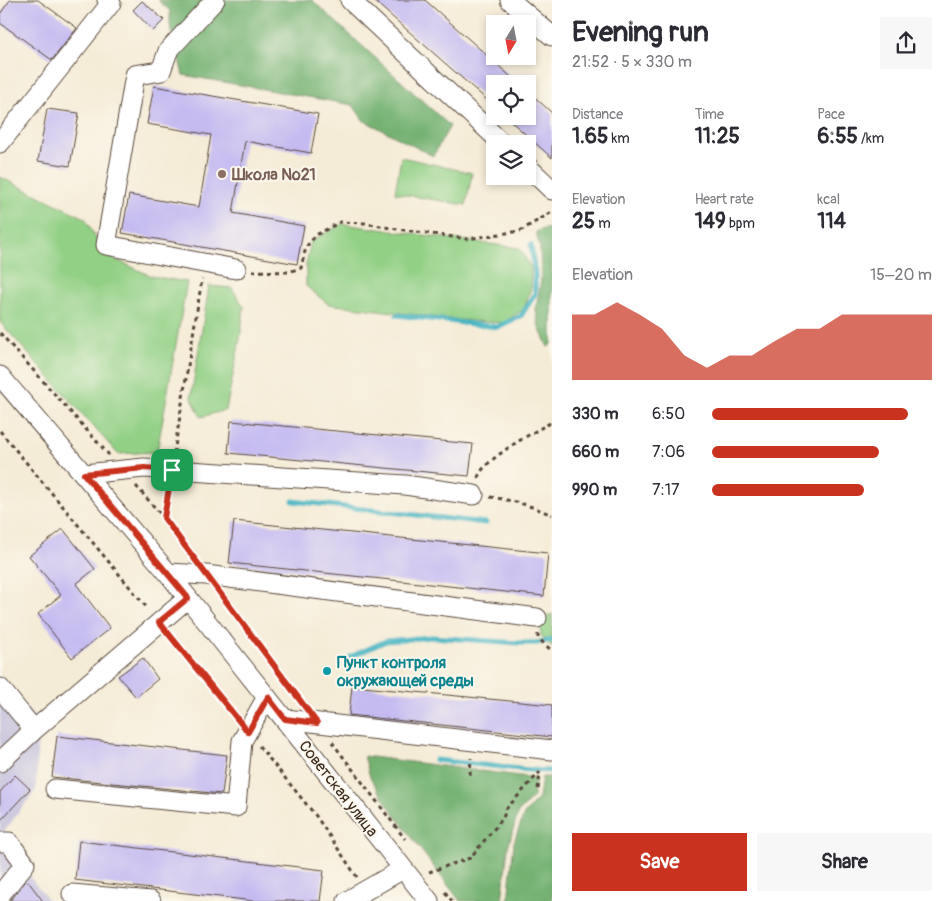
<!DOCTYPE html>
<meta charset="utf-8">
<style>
body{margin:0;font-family:Pangolin,sans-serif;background:#f7f7f7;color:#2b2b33;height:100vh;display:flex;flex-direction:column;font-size:19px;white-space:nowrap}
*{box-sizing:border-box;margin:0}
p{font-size:16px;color:#7c7c81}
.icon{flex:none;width:28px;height:28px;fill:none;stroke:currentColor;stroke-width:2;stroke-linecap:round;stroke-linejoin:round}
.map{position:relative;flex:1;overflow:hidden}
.panel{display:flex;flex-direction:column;background:#fff;width:400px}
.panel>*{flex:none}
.needle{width:32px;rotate:190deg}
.tools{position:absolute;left:486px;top:15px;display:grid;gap:10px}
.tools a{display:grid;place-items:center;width:50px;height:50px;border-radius:0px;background:#fff;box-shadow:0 2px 8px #0003;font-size:25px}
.pin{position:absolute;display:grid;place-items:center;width:42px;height:42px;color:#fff;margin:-21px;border-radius:10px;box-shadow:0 2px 8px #0006}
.round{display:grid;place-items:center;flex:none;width:52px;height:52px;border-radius:0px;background:#f7f7f7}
.summary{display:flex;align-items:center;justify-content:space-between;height:85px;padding:0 20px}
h1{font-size:28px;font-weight:800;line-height:38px}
.metrics{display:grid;grid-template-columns:repeat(3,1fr);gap:8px;height:85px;padding:5px 20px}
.metrics div{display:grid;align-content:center}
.metrics b{font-size:21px;font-weight:800}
.metrics small{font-size:14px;font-weight:400}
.metrics p{font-size:14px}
.chart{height:140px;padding:10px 20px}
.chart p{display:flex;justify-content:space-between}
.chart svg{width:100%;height:90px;margin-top:5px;fill:#c8321e;opacity:.7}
.cta{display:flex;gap:10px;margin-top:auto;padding:10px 20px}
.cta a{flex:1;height:58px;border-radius:0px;background:#c8321e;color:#fff;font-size:20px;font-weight:800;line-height:58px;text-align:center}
.cta a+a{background:#f7f7f7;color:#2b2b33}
ul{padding:0 20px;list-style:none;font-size:16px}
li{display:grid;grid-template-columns:80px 60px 1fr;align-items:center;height:38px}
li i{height:12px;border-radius:6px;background:#c8321e}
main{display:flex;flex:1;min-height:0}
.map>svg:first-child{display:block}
.industrial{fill:#c4c0db}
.green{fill:#92d085;stroke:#667d52}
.forest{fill:#75b272;stroke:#586e48}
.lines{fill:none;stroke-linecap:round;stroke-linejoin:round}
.stream{stroke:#47b5c3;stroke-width:5}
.building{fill:#c5bbf1}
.minor-casing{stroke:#57473a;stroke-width:21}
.path{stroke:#57473a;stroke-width:3;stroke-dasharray:4 4;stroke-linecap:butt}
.minor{stroke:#fff;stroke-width:19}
.route-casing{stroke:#fff;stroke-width:10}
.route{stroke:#c8321e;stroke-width:6}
.education-dot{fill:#8d6e63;stroke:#fbf7ec;stroke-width:2}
.culture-dot{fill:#0f9aa8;stroke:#fbf7ec;stroke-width:2}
.labels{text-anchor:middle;stroke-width:4;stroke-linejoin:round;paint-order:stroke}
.education-label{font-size:16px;font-weight:bold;fill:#785e54;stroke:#fbf7ec;text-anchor:start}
.culture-label{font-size:16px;font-weight:bold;fill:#0d838f;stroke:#fbf7ec;text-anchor:start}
.street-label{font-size:16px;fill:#3b2a1e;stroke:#fbf7ec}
</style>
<main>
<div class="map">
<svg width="552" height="901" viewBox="0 0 552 901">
<rect width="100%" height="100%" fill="#fbf7ec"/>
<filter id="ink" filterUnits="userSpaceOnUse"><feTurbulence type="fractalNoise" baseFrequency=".02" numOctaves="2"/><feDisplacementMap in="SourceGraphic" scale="10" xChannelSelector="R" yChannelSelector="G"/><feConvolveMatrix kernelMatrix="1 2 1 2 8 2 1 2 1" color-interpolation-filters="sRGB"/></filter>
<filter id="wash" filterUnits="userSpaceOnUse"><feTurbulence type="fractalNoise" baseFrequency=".0096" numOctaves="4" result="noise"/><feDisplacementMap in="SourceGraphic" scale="20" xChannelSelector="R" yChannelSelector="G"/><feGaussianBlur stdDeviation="1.12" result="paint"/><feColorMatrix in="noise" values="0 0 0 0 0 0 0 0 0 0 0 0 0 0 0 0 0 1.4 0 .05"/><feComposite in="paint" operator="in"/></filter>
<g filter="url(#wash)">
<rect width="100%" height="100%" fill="#f5ecd7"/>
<!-- industrial -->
<path class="industrial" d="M0 676 38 722 36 789 0 837Z
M0 839 49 901H0Z"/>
<!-- green -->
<path class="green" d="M401 157 472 173 466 205 395 193Z
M0 177 85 218 104 254 151 276 187 282 157 452 118 454 0 322Z
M342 224 519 248 531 267V288L524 309 503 323 459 320 328 304 306 286V265L311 241Z
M209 286 232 288 244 307 240 339 226 410 201 417 191 397Z
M552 614V648L541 635 540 619Z"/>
<!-- forest -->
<path class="forest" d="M158 0H312L450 126 433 156 363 120 353 105 183 75 170 24V11Z
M552 228V344L548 347 539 328 536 309 541 280 540 248 536 232 543 229Z
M364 756 536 778 533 797 518 813 508 847 502 901H460L424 854 387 804 370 777Z
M542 777H552V901H508L514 842 524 814 539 798Z"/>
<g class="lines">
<!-- stream -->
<path class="stream" d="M397 315 497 327 521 316 535 294V274L531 245
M293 501 486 523
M350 657 386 641 432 637 518 643H536L552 640
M435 760 530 770 552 771"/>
</g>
<g id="blocks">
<!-- building -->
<path class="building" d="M10 0H38L77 28 52 60 0 23V14Z
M373 0H425L519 84H495V107Z
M142 1 164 20 153 31 133 10Z
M154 86 318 114 311 153 245 141 233 213 304 226 297 264 122 233 129 195 199 207 211 135 147 124Z
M528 91 552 113V158L505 116H528Z
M47 109 79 113 70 166 38 161Z
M231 421 473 444 469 476 228 453Z
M234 521 548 553 544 596 229 563Z
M63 529 95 569 76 584 110 628 72 658 38 614 61 595 29 556Z
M143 658 158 679 136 697 118 676Z
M352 686 552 705V737L349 715Z
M57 736 227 755 222 794 52 777Z
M15 775 30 789 0 821V792Z
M79 841 324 870 320 901H254L75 880Z
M27 880 43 901H10L25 882Z"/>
</g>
</g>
<g filter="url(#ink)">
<use href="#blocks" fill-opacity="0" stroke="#57473a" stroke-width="1"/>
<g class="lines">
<defs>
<path id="minor" d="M215 0 168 51 161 71 135 75 106 245 236 269
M350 0 503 144
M510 0 552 36
M0 143 111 3 107 0
M528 167 552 190
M0 376 168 573 429 901
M84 474 144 468 405 485 474 495
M168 573 206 575 537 618
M0 688 34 730
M285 719 552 750
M0 762 34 730 188 598
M55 789 236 807 242 741 267 697
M0 842H9L25 864 0 895
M72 894 151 901
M347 901 403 869"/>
</defs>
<!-- minor casing -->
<use href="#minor" class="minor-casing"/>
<!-- path -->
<path class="path" d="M252 271 288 272 301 268 306 247 316 235 340 222 365 223 390 228 467 239 520 231 552 212
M0 333 109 455
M0 431 148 609
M174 453 202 279
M478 478C482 460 535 431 552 422
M136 486 164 518 193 557
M490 497C512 500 532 506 552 515
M164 518 169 487
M221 594 303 703
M538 634V638L552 651
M170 635 236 718
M332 742 405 839
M259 746 316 816 357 877
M470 775 471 758
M538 789 540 773
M429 872 470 858 503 818 506 809 540 772
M445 892 452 901"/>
<!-- minor -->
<use href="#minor" class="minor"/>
</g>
</g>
<g class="lines" filter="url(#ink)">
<defs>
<path id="route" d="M144 468 172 470 164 518 317 723 285 719 268 697 248 732 159 622 188 598 84 474Z"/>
</defs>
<!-- route casing -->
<use href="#route" class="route-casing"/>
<!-- route -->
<use href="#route" class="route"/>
</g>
<!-- markers -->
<circle class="education-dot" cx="222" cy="174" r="5"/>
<circle class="culture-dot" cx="327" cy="671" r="5"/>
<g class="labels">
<!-- education labels -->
<g class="education-label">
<text x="232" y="180">Школа №21</text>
</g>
<!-- culture labels -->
<g class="culture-label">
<text x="337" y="668">Пункт контроля<tspan x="337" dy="18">окружающей среды</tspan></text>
</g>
<!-- street labels -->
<g class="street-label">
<text transform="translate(339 788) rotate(52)" y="6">Советская улица</text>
</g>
</g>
</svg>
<div class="tools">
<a><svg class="needle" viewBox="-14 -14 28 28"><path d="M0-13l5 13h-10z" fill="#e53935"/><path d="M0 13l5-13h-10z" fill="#7c7c81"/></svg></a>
<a><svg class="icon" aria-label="locate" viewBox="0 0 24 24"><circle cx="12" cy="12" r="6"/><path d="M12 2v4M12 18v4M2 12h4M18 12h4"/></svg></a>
<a><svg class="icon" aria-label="layers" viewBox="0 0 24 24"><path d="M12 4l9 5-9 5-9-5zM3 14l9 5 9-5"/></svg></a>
</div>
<div class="pin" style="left:172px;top:470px;background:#1e9e55"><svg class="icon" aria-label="arrive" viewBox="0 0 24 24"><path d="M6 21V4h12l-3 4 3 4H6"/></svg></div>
</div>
<section class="panel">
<div class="summary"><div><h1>Evening run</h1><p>21:52 · 5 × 330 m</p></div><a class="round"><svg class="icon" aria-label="share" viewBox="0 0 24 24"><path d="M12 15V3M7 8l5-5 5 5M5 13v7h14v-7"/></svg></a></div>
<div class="metrics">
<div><p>Distance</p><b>1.65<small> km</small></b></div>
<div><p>Time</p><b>11:25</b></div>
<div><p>Pace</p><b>6:55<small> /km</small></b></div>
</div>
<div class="metrics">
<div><p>Elevation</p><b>25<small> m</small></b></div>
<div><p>Heart rate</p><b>149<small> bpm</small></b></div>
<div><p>kcal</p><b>114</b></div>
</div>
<div class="chart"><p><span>Elevation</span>15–20 m</p>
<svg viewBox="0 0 160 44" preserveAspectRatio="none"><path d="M0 44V12L10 12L20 6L30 12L40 19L50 32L60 38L70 32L80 32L90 25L100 19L110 19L120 12L130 12L140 12L150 12L160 12V44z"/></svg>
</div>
<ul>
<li><b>330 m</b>6:50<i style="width:89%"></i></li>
<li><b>660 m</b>7:06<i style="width:76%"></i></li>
<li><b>990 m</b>7:17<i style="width:69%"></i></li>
</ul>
<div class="cta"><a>Save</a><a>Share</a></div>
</section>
</main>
